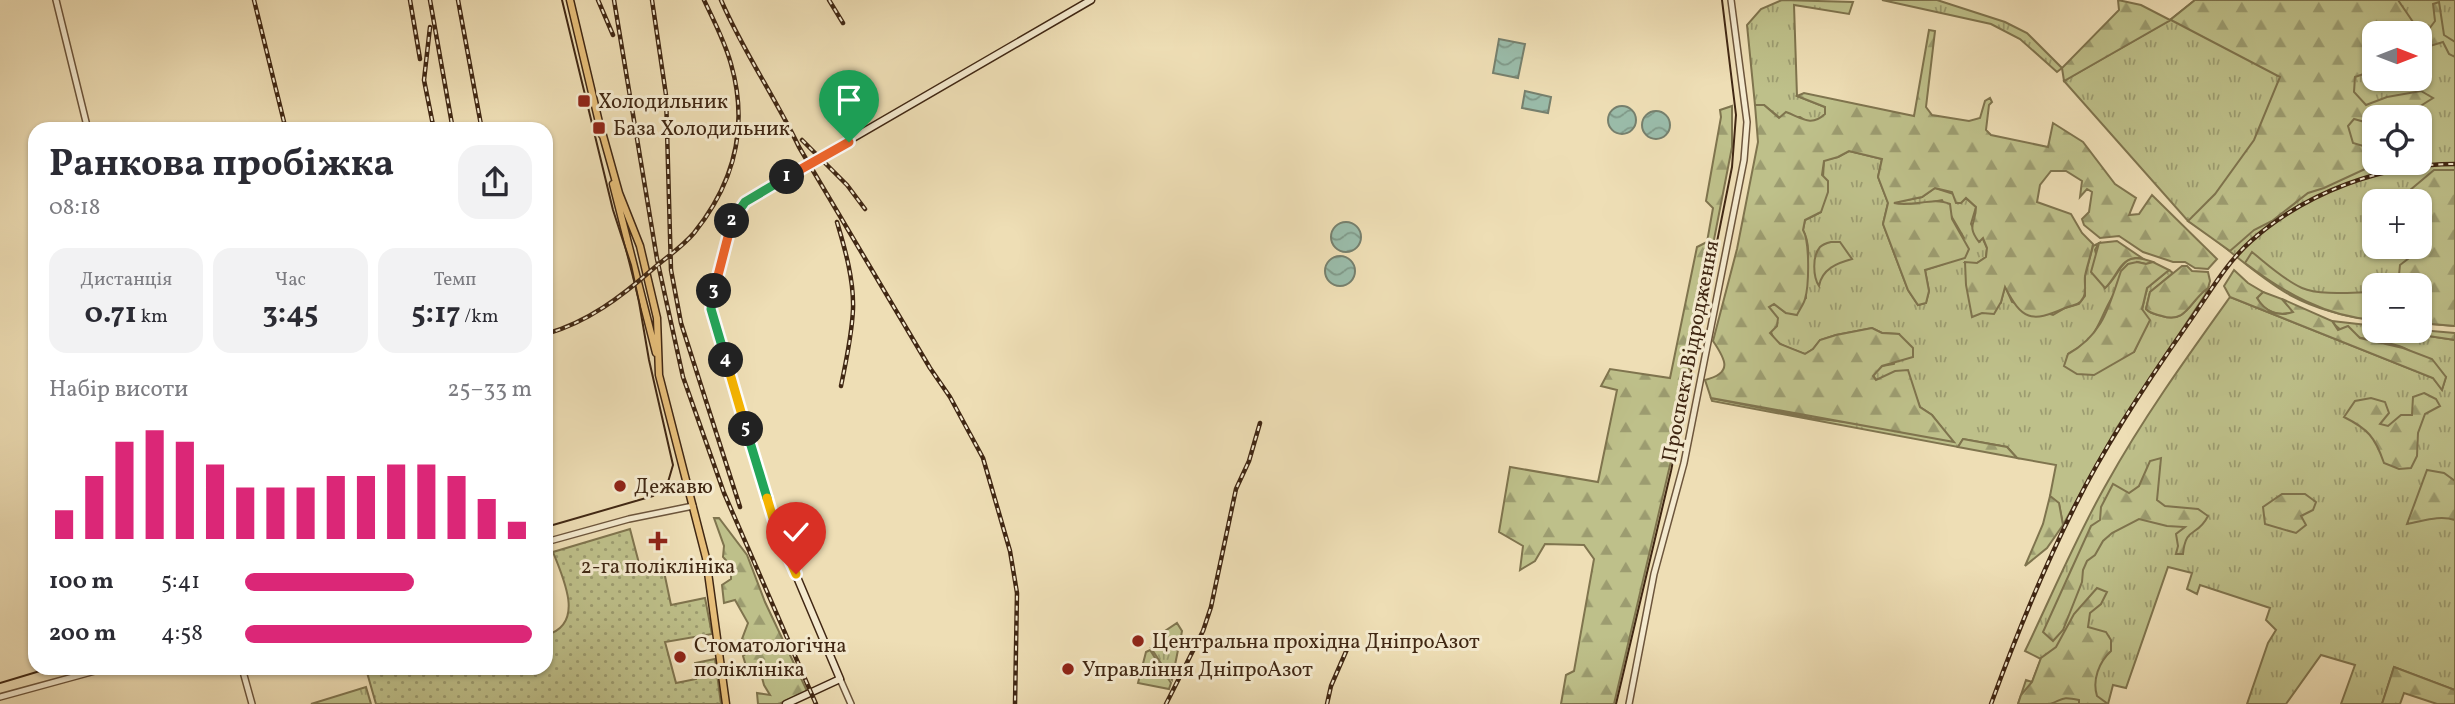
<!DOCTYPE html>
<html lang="uk">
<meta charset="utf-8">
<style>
body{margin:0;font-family:Vollkorn,serif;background:#f2f2f3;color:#2b2b33;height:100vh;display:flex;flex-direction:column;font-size:26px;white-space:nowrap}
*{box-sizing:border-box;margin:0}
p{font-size:23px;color:#7c7c81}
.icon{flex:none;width:38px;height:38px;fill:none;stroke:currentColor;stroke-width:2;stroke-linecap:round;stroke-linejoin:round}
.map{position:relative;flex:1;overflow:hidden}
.details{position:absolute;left:28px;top:122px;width:525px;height:553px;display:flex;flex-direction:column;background:#fff;border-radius:21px;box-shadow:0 2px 5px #0004}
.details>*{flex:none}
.needle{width:46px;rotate:90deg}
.fabs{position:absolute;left:2362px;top:21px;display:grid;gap:14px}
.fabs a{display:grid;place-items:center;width:70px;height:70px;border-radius:14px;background:#fff;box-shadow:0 2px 5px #0004;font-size:35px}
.pin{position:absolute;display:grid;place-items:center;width:60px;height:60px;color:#fff;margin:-72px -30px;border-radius:50% 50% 50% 0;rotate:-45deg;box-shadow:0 0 7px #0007}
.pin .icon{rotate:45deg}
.km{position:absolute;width:35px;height:35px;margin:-18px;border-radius:50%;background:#222;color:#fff;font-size:19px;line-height:35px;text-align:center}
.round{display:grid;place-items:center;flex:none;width:74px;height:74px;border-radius:21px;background:#f2f2f3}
.headline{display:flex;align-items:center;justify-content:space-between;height:119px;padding:0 21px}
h1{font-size:38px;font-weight:700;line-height:52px}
.stats{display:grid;grid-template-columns:repeat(3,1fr);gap:10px;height:119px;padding:7px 21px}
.stats div{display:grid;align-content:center;border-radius:18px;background:#f2f2f3;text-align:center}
.stats b{font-size:30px;font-weight:700}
.stats small{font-size:19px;font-weight:400}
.stats p{font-size:19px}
.chart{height:196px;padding:14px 21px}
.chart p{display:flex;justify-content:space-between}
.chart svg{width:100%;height:126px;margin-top:7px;stroke:#db2777;stroke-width:6}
ul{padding:0 21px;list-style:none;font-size:23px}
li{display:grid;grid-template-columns:112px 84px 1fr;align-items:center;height:52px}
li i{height:18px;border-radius:9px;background:#db2777}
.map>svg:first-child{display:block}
.grass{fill:url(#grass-tufts);stroke:#7f744e;stroke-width:2;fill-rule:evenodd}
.forest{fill:url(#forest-firs);stroke:#7f744e;stroke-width:2}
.park{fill:url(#park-dots);stroke:#7f744e;stroke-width:2}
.water{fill:url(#water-waves);stroke:#76806e;stroke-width:2}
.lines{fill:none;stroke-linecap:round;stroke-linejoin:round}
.tertiary-casing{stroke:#6c553c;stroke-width:8}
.secondary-casing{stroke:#402713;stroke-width:9}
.primary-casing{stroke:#402713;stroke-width:9}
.tertiary{stroke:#f4eacf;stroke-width:5}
.secondary{stroke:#f4eacf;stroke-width:6}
.primary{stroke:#e7bf7a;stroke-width:6}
.tram{stroke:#402713;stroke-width:2}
.rail-casing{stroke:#402713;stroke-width:4.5}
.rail{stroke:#f4eacf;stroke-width:2;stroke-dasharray:5;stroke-linecap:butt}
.split-1-casing{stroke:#fff;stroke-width:14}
.split-2-casing{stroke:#fff;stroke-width:14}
.split-3-casing{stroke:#fff;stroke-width:14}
.split-4-casing{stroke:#fff;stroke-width:14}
.split-5-casing{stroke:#fff;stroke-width:14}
.split-6-casing{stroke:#fff;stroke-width:14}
.split-7-casing{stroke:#fff;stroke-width:14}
.split-1{stroke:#f0652b;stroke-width:9}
.split-2{stroke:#22a559;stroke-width:9}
.split-3{stroke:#f0652b;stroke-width:9}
.split-4{stroke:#22a559;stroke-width:9}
.split-5{stroke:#f5b400;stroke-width:9}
.split-6{stroke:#22a559;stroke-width:9}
.split-7{stroke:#f5b400;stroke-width:9}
.poi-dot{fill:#8f2418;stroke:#f4eacf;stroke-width:2.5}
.labels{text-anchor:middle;stroke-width:6;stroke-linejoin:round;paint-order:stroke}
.poi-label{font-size:21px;fill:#402713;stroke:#f4eacf;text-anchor:start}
.street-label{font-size:21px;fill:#402713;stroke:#f4eacf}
</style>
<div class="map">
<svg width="2455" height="704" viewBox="0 0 2455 704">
<defs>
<pattern id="grass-tufts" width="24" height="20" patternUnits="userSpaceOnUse" patternTransform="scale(1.75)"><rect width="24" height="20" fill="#bec08a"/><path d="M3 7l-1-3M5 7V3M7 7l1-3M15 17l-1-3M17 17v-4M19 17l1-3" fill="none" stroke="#9c9c70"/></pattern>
<pattern id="forest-firs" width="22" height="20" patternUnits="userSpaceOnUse" patternTransform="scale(1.75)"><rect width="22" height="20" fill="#bec08a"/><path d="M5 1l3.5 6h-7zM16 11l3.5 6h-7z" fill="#9c9c70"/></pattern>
<pattern id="park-dots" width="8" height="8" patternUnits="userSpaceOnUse" patternTransform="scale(1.75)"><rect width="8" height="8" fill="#bec08a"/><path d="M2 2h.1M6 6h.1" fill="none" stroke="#9c9c70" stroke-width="1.8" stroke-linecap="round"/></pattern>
<pattern id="water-waves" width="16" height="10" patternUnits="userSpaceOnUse" patternTransform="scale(1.75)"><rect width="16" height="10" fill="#9abcaa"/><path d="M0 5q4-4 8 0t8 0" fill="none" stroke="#7f9989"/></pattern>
</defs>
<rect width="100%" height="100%" fill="#eedeb5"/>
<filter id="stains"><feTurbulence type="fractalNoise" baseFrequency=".00286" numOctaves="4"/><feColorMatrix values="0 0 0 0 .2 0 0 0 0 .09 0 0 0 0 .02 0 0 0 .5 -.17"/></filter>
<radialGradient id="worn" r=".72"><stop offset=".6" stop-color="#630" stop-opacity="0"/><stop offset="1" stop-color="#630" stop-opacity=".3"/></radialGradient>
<!-- grass -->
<path class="grass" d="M1782 0 1853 2 1849 14 1794 5 1797 96 1825 107V114L1819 120 1808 122 1800 117 1780 118 1764 105H1755L1747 25 1761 9Z
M1882 0H1937L2005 22 2027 33 2062 68 2057 72 2020 39 1991 24Z
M2195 0H2455V326L2420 323V285H2375V320C2348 318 2314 308 2290 295 2254 275 2224 243 2188 221L2064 81 2170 20ZM2375 33H2420V79H2375ZM2375 117H2420V163H2375ZM2375 201H2420V247H2375Z
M1849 151 1882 159 1878 177 1888 203 1883 224 1908 290 1918 305 1926 303 1929 291 1925 270 1944 264 1964 238 1942 200 1922 204 1891 203 1922 197 1935 188 1966 198 1976 207 1971 224 1980 241 1982 237 1987 248 1986 257 1977 263H1965L2001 302 2005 286 2012 302 2053 315 2065 308 2079 304 2085 296V276L2093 246 2099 243 2095 250 2105 288C2124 271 2120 249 2153 262L2146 264 2137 262C2130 273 2121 283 2114 294 2096 323 2102 335 2068 354L2134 352 2141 336 2142 310 2147 288 2169 270 2173 273 2150 292 2146 309C2151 314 2155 314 2162 316 2187 324 2190 300 2208 288L2205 295 2116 429 2063 525 2059 504 2050 496 2056 465 2017 458 2007 447 1963 439 1958 447 1712 401 1711 398 1812 418 1946 434 1932 415 1920 407 1914 392 1890 375 1876 380 1873 375 1882 366 1894 364 1899 334 1882 333 1872 328 1836 335 1820 340 1813 349 1805 354C1772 342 1770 343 1768 307L1774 304 1786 313 1806 298C1804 277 1814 250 1803 230L1805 220 1821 212 1824 160 1838 157Z
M2263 292 2282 299 2294 312C2279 316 2265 313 2257 298Z
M2230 297 2433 378 2442 389 2446 377C2433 368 2419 355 2404 348 2381 337 2348 344 2332 321L2375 326V331H2387L2391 335H2422L2455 340V690L2394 667 2382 704H2341L2355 665 2321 655 2286 704H2247L2268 643 2276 630 2266 620 2270 608 2200 585 2197 594 2187 589 2192 573 2168 567 2126 688 2113 685 2108 704H2018L2026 680 2032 682 2041 659 2025 651C2052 595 2076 537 2107 483 2143 418 2187 357 2230 297Z
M1177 623 1182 631 1179 648 1156 643 1153 639Z
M1156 646 1178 650 1172 680 1151 648Z
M1150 650 1171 683 1169 689 1138 683 1146 652Z
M366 687 371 704H311Z"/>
<!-- forest -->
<path class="forest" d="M2118 0 2141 5 2170 20 2195 0H2398L2413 22 2412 33H2375V70L2355 77 2354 92 2366 105 2387 97 2421 91 2433 98 2403 117H2375V125L2354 119 2348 126 2353 143 2370 148 2375 147V163H2402L2365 169 2324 188 2308 193 2272 221 2254 230 2230 251 2188 221 2215 194 2254 140 2280 77 2171 20 2064 81 2062 68 2119 10Z
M2439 2 2444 35 2455 42V57L2449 54 2443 42 2427 47 2420 41 2435 21 2433 4Z
M1929 30 1935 31 1926 107 1932 115 1969 121 1980 118 1985 101 1990 98 1992 102 1989 105 1986 130 1991 135 2048 147 2053 123 2083 142 2115 184 2136 198 2129 215 2139 214 2152 195 2217 259 2208 269 2195 268 2185 262H2173L2143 252 2119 236 2100 238 2084 225 2082 219 2089 212 2092 192 2087 189 2080 197 2082 181 2066 171H2051L2040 185 2037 202 2071 214 2082 233 2093 244C2091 255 2087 266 2085 276 2084 284 2087 292 2083 298 2079 306 2072 305 2065 308 2031 323 2022 320 2005 287L2001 302 1994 314 1982 313 1972 317 1966 285 1965 262 1977 263 1986 257 1987 248 1983 238 1979 242C1966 225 1976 224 1976 207L1966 198 1961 203H1956L1952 192 1935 188 1922 197 1894 203C1912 208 1933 196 1950 204L1952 219 1969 249 1965 258 1925 270 1929 291 1926 303 1918 305 1908 290 1883 224 1888 203 1878 177 1882 159 1849 151 1838 157 1824 161 1822 175 1828 181V192L1821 212 1805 220 1803 230C1810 242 1809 286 1805 299 1804 304 1799 310 1797 315L1786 313 1774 304 1769 307 1778 318 1777 326 1770 333 1780 344 1805 354 1813 349 1820 340 1836 335 1872 328 1882 333 1899 334 1913 348V357L1882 366 1873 376 1876 380 1895 371 1908 370 1920 407 1932 415 1954 442 1711 398 1705 380C1733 373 1726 360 1713 341L1737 249 1758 142 1755 105H1764L1779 118 1786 112C1802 118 1811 127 1825 114V107L1797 96 1804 93 1914 116Z
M1732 106V147L1671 461 1614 704H1561L1566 675 1574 671 1594 559 1584 545 1545 544 1535 561 1520 570 1523 546 1499 532 1510 467 1598 482 1617 390 1601 386 1610 369 1670 378 1697 247 1707 242 1713 208 1706 201 1721 117 1720 110Z
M2434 170H2455V326L2420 323V285H2398L2400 265 2421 249 2416 247H2420V201H2397Z
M2117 241 2142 258C2119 256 2119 275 2105 288L2091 272 2099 243Z
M1831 242H1840L1852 259C1837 263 1822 269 1819 286 1813 277 1812 256 1820 247 1823 244 1827 243 1831 242Z
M2252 252C2267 264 2284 280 2302 288 2320 296 2355 292 2375 292V320C2326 317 2283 292 2245 263Z
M2137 262 2146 264 2153 262 2169 270 2147 288 2142 309 2150 320 2134 352 2094 375 2077 374 2064 366 2068 354C2103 335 2109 306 2121 271L2128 264Z
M2182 266H2187L2192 271 2208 272 2210 281 2208 288C2190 300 2187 324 2162 316 2155 314 2151 314 2146 309L2150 292Z
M2234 270 2248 283 2263 292 2257 298C2265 312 2279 317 2293 312L2282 299 2332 321 2338 330 2348 326 2360 338 2403 348 2432 359 2446 377 2442 390 2433 378 2230 297 2224 286Z
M2420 330 2455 333V340L2422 335H2390L2387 331Z
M2424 393 2436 399 2440 406 2425 414 2418 433 2417 456 2411 468 2399 469 2384 463C2375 437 2368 429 2344 417L2355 401 2371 398 2385 402 2389 413 2380 424 2388 426 2401 415H2412L2413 397Z
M1963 439 2007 447 2017 458 1958 447Z
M2161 458 2157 500 2165 506 2198 509 2208 516C2197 538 2186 525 2183 554H2176L2178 546 2176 534 2185 527 2167 526 2139 519 2112 533 2103 541 2095 555 2087 561 2083 570 2082 582 2063 630 2053 641 2043 632 2091 526 2100 520 2101 507 2113 484 2129 493 2139 486 2150 461Z
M2427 470 2444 473 2455 481V520C2439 515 2424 521 2407 524Z
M2282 494H2305L2316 502 2313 510 2301 516 2306 525 2296 533 2265 524 2263 507Z
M2050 496 2059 503 2063 525 2047 548 2025 566 2043 524Z
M714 518H719L747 555 765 602 807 691 779 704H758L757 693 770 695 764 685 760 670 747 669 743 656 749 651 742 639 748 623 735 600 724 603 722 585 731 579V566L723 557 724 546Z
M2097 588 2107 592 2101 604 2090 613 2088 627 2106 632 2111 640V651C2099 662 2092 680 2097 696L2108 704H2079V700C2061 696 2064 699 2050 704 2041 704 2027 704 2018 704L2021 695 2032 682 2041 658 2056 647 2074 614Z
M2394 667 2455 690V704H2437L2404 693 2400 704H2382Z"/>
<!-- park -->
<path class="park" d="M630 529 640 567 662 562 671 605 705 598 712 634 665 642 676 683 696 679 695 663 715 659 721 704H376L366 669 546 668V635C586 624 563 578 553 552Z"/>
<!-- water -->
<path class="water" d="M1499 39 1525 44 1518 78 1493 73Z
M1525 91 1551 97 1548 113 1522 108Z
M1608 120a14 14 0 1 1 28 0a14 14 0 1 1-28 0Z
M1642 125a14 14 0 1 1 28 0a14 14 0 1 1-28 0Z
M1331 237a15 15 0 1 1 30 0a15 15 0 1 1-30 0Z
M1325 271a15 15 0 1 1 30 0a15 15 0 1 1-30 0Z"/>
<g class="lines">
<defs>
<path id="tertiary" d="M56 0 88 130
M546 542 629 519 693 506
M242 668 252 704
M840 679 851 704
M0 697 106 668
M1629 704 1654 574 1684 463 1744 160 1747 122 1731 0"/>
<path id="secondary" d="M786 704 840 679 775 525 711 309 712 295 733 219 738 210 753 196 1091 0"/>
<path id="primary" d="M570 0 602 135
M602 132 619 193 640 246 657 318 659 375 706 558 726 704
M613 184 656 353"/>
</defs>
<!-- tertiary casing -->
<use href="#tertiary" class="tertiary-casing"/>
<!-- secondary casing -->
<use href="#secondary" class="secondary-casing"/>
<!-- primary casing -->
<use href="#primary" class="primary-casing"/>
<!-- tertiary -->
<use href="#tertiary" class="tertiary"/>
<!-- secondary -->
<use href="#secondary" class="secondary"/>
<!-- primary -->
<use href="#primary" class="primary"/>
<!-- tram -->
<path class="tram" d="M546 527 653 496 668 482 673 465 649 360 639 302 631 265 613 210 562 0
M0 683 50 668
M1616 704 1671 471 1732 167 1736 115 1722 0"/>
<defs>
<path id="rail" d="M254 0 286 130
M410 0 420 59
M430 0 453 130
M458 0 481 125
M598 0 613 35
M614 0 657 259 683 377 724 493 816 704
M652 0 666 95 671 270 681 323 740 507
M721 0C743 51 775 97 799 147L930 368 950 397 983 458 1010 551 1017 593 1015 704
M829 0 843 23
M430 27 424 80 434 130
M802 140 847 185 865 209
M837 222C845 249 854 280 853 309 852 335 846 361 841 386
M546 334C588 322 621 297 654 268 667 257 683 246 694 233 735 182 749 127 731 64 725 42 714 21 704 0
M1166 704 1203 631 1211 607 1236 489 1249 461 1260 423
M1327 704 1331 686 1351 640
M1991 704C2016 636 2043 569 2076 504 2107 442 2147 382 2187 325 2207 297 2225 264 2251 241 2306 192 2383 164 2455 164"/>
</defs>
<!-- rail casing -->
<use href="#rail" class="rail-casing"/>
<!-- rail -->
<use href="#rail" class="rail"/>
</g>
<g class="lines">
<defs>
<path id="split-1" d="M787 177 849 142"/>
<path id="split-2" d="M732 221 745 202 787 177"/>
<path id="split-3" d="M714 291 732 221"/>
<path id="split-4" d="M714 291 711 309 726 360"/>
<path id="split-5" d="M726 360 746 429"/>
<path id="split-6" d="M746 429 767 498"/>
<path id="split-7" d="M767 498 775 525 796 574"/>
</defs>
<!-- split-1 casing -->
<use href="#split-1" class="split-1-casing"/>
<!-- split-2 casing -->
<use href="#split-2" class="split-2-casing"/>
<!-- split-3 casing -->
<use href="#split-3" class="split-3-casing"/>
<!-- split-4 casing -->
<use href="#split-4" class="split-4-casing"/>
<!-- split-5 casing -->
<use href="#split-5" class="split-5-casing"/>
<!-- split-6 casing -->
<use href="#split-6" class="split-6-casing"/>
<!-- split-7 casing -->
<use href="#split-7" class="split-7-casing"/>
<!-- split-1 -->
<use href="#split-1" class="split-1"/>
<!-- split-2 -->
<use href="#split-2" class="split-2"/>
<!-- split-3 -->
<use href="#split-3" class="split-3"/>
<!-- split-4 -->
<use href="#split-4" class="split-4"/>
<!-- split-5 -->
<use href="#split-5" class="split-5"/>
<!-- split-6 -->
<use href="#split-6" class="split-6"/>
<!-- split-7 -->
<use href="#split-7" class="split-7"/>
</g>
<!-- markers -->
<g class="poi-dot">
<rect x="577" y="94" width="14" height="14" rx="3.5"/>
<rect x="592" y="121" width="14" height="14" rx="3.5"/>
<circle cx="620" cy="486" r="7"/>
<path d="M654.5 530.5h7v7h7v7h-7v7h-7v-7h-7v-7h7z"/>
<circle cx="1138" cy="641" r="7"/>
<circle cx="680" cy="657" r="7"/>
<circle cx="1068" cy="669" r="7"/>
</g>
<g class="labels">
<!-- poi labels -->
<g class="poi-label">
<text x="598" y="108">Холодильник</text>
<text x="613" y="135">База Холодильник</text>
<text x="634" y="493">Дежавю</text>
<text x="658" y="573" text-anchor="middle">2-га поліклініка</text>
<text x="1152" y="648">Центральна прохідна ДніпроАзот</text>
<text x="694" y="652">Стоматологічна<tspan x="694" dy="24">поліклініка</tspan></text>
<text x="1082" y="676">Управління ДніпроАзот</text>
</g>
<!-- street labels -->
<g class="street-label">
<text transform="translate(1690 351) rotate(-79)" y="7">Проспект Відродження</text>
</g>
</g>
<rect width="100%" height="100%" filter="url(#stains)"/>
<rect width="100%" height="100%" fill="url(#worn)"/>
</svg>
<div class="fabs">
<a><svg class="needle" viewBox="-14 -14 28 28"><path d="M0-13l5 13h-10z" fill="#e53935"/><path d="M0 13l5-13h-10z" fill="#7c7c81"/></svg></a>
<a><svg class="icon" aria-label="locate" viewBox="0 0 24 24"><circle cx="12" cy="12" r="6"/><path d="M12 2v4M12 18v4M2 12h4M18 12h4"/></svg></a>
<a>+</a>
<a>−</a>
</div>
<div class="pin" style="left:849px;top:142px;background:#1e9e55"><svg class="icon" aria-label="arrive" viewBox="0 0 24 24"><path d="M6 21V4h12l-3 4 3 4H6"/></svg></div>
<div class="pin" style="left:796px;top:574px;background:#d93025"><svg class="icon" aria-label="check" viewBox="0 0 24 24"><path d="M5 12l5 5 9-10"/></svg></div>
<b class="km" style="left:787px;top:177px">1</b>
<b class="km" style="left:732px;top:221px">2</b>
<b class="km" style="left:714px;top:291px">3</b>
<b class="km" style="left:726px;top:360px">4</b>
<b class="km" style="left:746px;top:429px">5</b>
<section class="details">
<div class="headline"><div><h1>Ранкова пробіжка</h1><p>08:18</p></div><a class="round"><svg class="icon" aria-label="share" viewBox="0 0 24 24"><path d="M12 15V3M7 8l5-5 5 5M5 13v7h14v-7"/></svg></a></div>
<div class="stats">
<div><p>Дистанція</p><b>0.71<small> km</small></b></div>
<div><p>Час</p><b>3:45</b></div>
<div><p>Темп</p><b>5:17<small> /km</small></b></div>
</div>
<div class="chart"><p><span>Набір висоти</span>25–33 m</p>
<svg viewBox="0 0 160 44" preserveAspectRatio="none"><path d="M5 44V34M15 44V22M25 44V10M35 44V6M45 44V10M55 44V18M65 44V26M75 44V26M85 44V26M95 44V22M105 44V22M115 44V18M125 44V18M135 44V22M145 44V30M155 44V38"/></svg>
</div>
<ul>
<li><b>100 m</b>5:41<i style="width:59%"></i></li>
<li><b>200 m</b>4:58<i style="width:100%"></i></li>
</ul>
</section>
</div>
